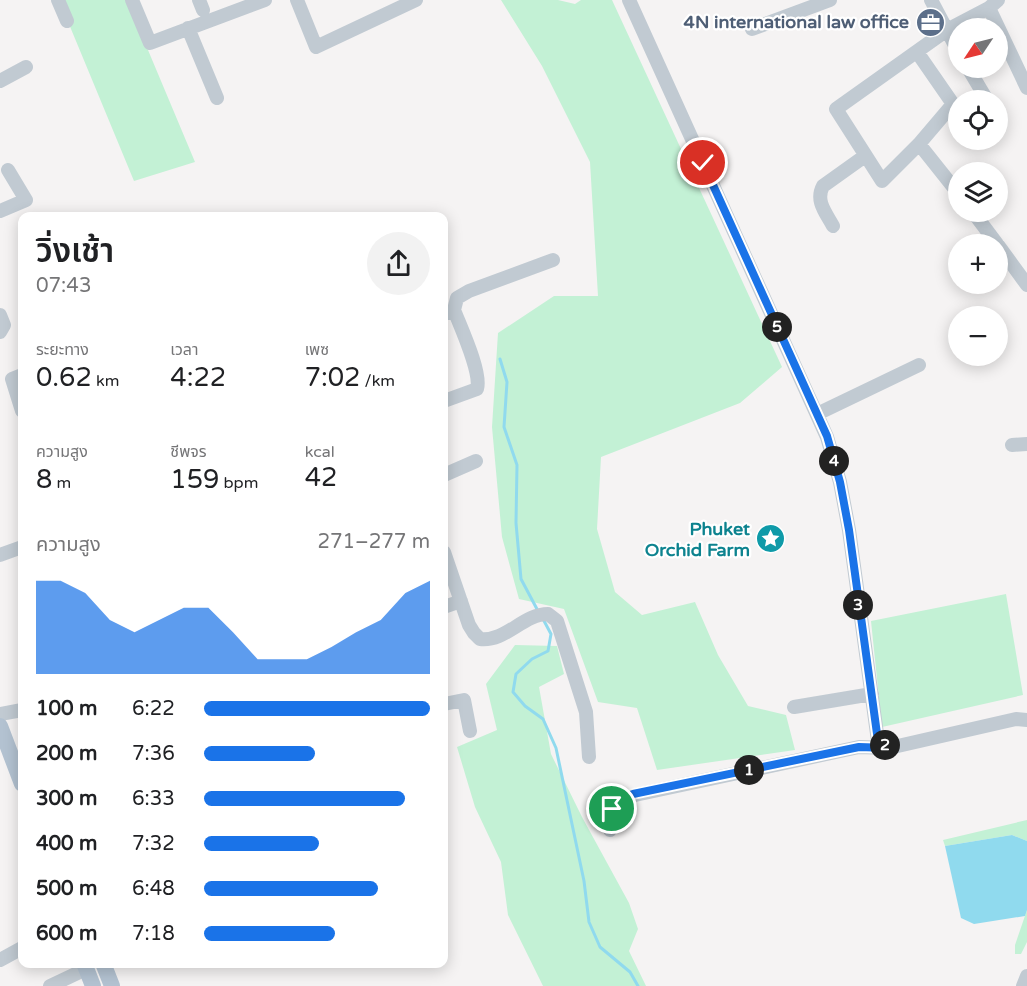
<!DOCTYPE html>
<html lang="th">
<meta charset="utf-8">
<style>
body{margin:0;font-family:"Varela Round","Noto Sans Thai",sans-serif;background:#f2f2f2;color:#202124;height:100vh;display:flex;flex-direction:column;font-size:22px;white-space:nowrap}
*{box-sizing:border-box;margin:0}
p{font-size:20px;color:#757577}
.icon{flex:none;width:33px;height:33px;fill:none;stroke:currentColor;stroke-width:2;stroke-linecap:round;stroke-linejoin:round}
.map{position:relative;flex:1;overflow:hidden}
.sheet{position:absolute;left:18px;top:212px;width:430px;height:756px;display:flex;flex-direction:column;background:#fff;border-radius:12px;box-shadow:0 3px 15px #0003}
.sheet>*{flex:none}
.needle{width:39px;rotate:235deg}
.fabs{position:absolute;left:948px;top:18px;display:grid;gap:12px}
.fabs a{display:grid;place-items:center;width:60px;height:60px;border-radius:50%;background:#fff;box-shadow:0 3px 15px #0003;font-size:30px}
.pin{position:absolute;display:grid;place-items:center;width:51px;height:51px;color:#fff;margin:-26px;border:3px solid #fff;border-radius:50%;box-shadow:0 2px 6px #0007}
.km{position:absolute;width:30px;height:30px;margin:-15px;border-radius:50%;background:#222;color:#fff;font-size:16px;line-height:30px;text-align:center}
.round{display:grid;place-items:center;flex:none;width:63px;height:63px;border-radius:32px;background:#f2f2f2}
.headline{display:flex;align-items:center;justify-content:space-between;height:102px;padding:0 18px}
h1{font-size:33px;font-weight:600;line-height:45px}
.figures{display:grid;grid-template-columns:repeat(3,1fr);gap:9px;height:102px;padding:6px 18px}
.figures div{display:grid;align-content:center}
.figures b{font-size:26px;font-weight:600}
.figures small{font-size:16px;font-weight:400}
.figures p{font-size:16px}
.chart{height:168px;padding:12px 18px}
.chart p{display:flex;justify-content:space-between}
.chart svg{width:100%;height:108px;margin-top:6px;fill:#1a73e8;opacity:.7}
ul{padding:0 18px;list-style:none;font-size:20px}
li{display:grid;grid-template-columns:96px 72px 1fr;align-items:center;height:45px}
li i{height:15px;border-radius:8px;background:#1a73e8}
.map>svg:first-child{display:block}
.green{fill:#c3f1d5}
.water{fill:#90daee}
.lines{fill:none;stroke-linecap:round;stroke-linejoin:round}
.stream{stroke:#90daee;stroke-width:3}
.minor{stroke:#c1cad2;stroke-width:14}
.major{stroke:#b3c2d1;stroke-width:16}
.route-casing{stroke:#fff;stroke-width:12}
.route{stroke:#1a73e8;stroke-width:8}
.labels{text-anchor:middle;stroke-width:4.5;stroke-linejoin:round;paint-order:stroke}
.service-label{font-size:18px;font-weight:bold;fill:#4e5e75;stroke:#fff;text-anchor:end}
.culture-label{font-size:18px;font-weight:bold;fill:#0d838f;stroke:#fff;text-anchor:end}
</style>
<div class="map">
<svg width="1027" height="986" viewBox="0 0 1027 986">
<rect width="100%" height="100%" fill="#f5f3f3"/>
<!-- green -->
<path class="green" d="M59 0H127L195 162 134 181Z
M501 0H558L575 4 581 0H612L782 367 740 403 601 457 597 529 615 592 642 615 695 602 718 655 748 706 786 715 795 750 657 770 637 708 598 702 564 609 519 599 502 537 492 427 498 333 554 296H598L590 162 542 66Z
M1006 594 1023 695 882 727 871 621Z
M515 645 557 646 564 674 539 687 551 754 582 817 629 903 638 929 629 951 646 986H543L508 915 501 862 475 807 457 747 497 730 486 684Z
M1027 820V841L1012 835 945 846 943 840Z
M1027 910V942L1021 954H1015V945Z"/>
<!-- water -->
<path class="water" d="M1012 835 1027 841V910L1025 916 974 924 961 918 945 846Z"/>
<g class="lines">
<!-- stream -->
<path class="stream" d="M500 359 507 382 504 427 517 465 516 523 521 579 538 611
M543 619 551 634 548 651 532 659 516 674 513 692 525 706 543 719 556 748 584 881 589 922 600 947 630 972 638 986"/>
<!-- minor -->
<path class="minor" d="M58 0 67 21
M132 0 150 43 265 0
M199 0 203 10
M297 0 316 47 416 0
M629 0 827 437 840 482 849 530 878 741 889 748 1016 719 1027 720
M931 0 958 51
M989 8 1027 88
M188 28 217 98
M752 29 830 0
M917 52 953 104 919 144 882 181 836 109 947 30 989 8 998 0
M968 68 987 100
M0 81 26 67
M919 144 958 193
M0 211 26 200 8 170
M973 212 997 244
M833 226C826 213 815 201 823 186L865 156
M998 245 1027 285
M444 314 454 310 457 298 469 291 553 260
M0 315 4 325 0 332
M22 375 12 379 22 411
M444 401 477 389C482 373 461 328 454 310
M817 414 919 365
M1012 445 1027 444
M444 475 476 461
M444 552 469 625 474 633 480 639C506 642 523 614 548 614L557 621 586 712 589 757
M0 555 22 547
M444 607 461 601
M444 704 464 700 470 731
M794 707 872 694
M0 714 22 710
M610 830 612 809 621 798 859 747 889 748
M0 960 22 948
M50 986 86 969
M1023 986 1027 976"/>
<!-- major -->
<path class="major" d="M0 726 22 784
M84 963 93 986
M103 963 112 986"/>
</g>
<g class="lines">
<defs>
<path id="route" d="M612 809 621 798 633 794 859 747 889 748 878 741 849 530 840 482 827 436 703 163"/>
</defs>
<!-- route casing -->
<use href="#route" class="route-casing"/>
<!-- route -->
<use href="#route" class="route"/>
</g>
<!-- icons -->
<defs>
<symbol id="office-disc" viewBox="-11 -11 22 22"><circle r="9.5" fill="#5c6f8a" stroke="#fff"/><path d="M-6-3h4V-5.5h4V-3h4V5H-6ZM-1-4.5V-3h2v-1.5ZM-6 0V1H6V0Z" fill="#fff"/></symbol>
<symbol id="sight-disc" viewBox="-11 -11 22 22"><circle r="9.5" fill="#0f9aa8" stroke="#fff"/><path d="M0-6L1.8-2.2L6-1.7L2.9 1.2L3.7 5.4L0 3.3L-3.7 5.4L-2.9 1.2L-6-1.7L-1.8-2.2Z" fill="#fff"/></symbol>
</defs>
<g fill-rule="evenodd">
<use href="#office-disc" x="914" y="6" width="33" height="33"/>
<use href="#sight-disc" x="754" y="522" width="33" height="33"/>
</g>
<g class="labels">
<!-- service labels -->
<g class="service-label">
<text x="909" y="28">4N international law office</text>
</g>
<!-- culture labels -->
<g class="culture-label">
<text x="750" y="535">Phuket<tspan x="750" dy="21">Orchid Farm</tspan></text>
</g>
</g>
</svg>
<div class="fabs">
<a><svg class="needle" viewBox="-14 -14 28 28"><path d="M0-13l5 13h-10z" fill="#e53935"/><path d="M0 13l5-13h-10z" fill="#757577"/></svg></a>
<a><svg class="icon" aria-label="locate" viewBox="0 0 24 24"><circle cx="12" cy="12" r="6"/><path d="M12 2v4M12 18v4M2 12h4M18 12h4"/></svg></a>
<a><svg class="icon" aria-label="layers" viewBox="0 0 24 24"><path d="M12 4l9 5-9 5-9-5zM3 14l9 5 9-5"/></svg></a>
<a>+</a>
<a>−</a>
</div>
<div class="pin" style="left:612px;top:809px;background:#1e9e55"><svg class="icon" aria-label="arrive" viewBox="0 0 24 24"><path d="M6 21V4h12l-3 4 3 4H6"/></svg></div>
<div class="pin" style="left:703px;top:163px;background:#d93025"><svg class="icon" aria-label="check" viewBox="0 0 24 24"><path d="M5 12l5 5 9-10"/></svg></div>
<b class="km" style="left:749px;top:770px">1</b>
<b class="km" style="left:885px;top:745px">2</b>
<b class="km" style="left:858px;top:605px">3</b>
<b class="km" style="left:834px;top:461px">4</b>
<b class="km" style="left:777px;top:327px">5</b>
<section class="sheet">
<div class="headline"><div><h1>วิ่งเช้า</h1><p>07:43</p></div><a class="round"><svg class="icon" aria-label="share" viewBox="0 0 24 24"><path d="M12 15V3M7 8l5-5 5 5M5 13v7h14v-7"/></svg></a></div>
<div class="figures">
<div><p>ระยะทาง</p><b>0.62<small> km</small></b></div>
<div><p>เวลา</p><b>4:22</b></div>
<div><p>เพซ</p><b>7:02<small> /km</small></b></div>
</div>
<div class="figures">
<div><p>ความสูง</p><b>8<small> m</small></b></div>
<div><p>ชีพจร</p><b>159<small> bpm</small></b></div>
<div><p>kcal</p><b>42</b></div>
</div>
<div class="chart"><p><span>ความสูง</span>271–277 m</p>
<svg viewBox="0 0 160 44" preserveAspectRatio="none"><path d="M0 44V6L10 6L20 11L30 22L40 27L50 22L60 17L70 17L80 27L90 38L100 38L110 38L120 33L130 27L140 22L150 11L160 6V44z"/></svg>
</div>
<ul>
<li><b>100 m</b>6:22<i style="width:100%"></i></li>
<li><b>200 m</b>7:36<i style="width:49%"></i></li>
<li><b>300 m</b>6:33<i style="width:89%"></i></li>
<li><b>400 m</b>7:32<i style="width:51%"></i></li>
<li><b>500 m</b>6:48<i style="width:77%"></i></li>
<li><b>600 m</b>7:18<i style="width:58%"></i></li>
</ul>
</section>
</div>
